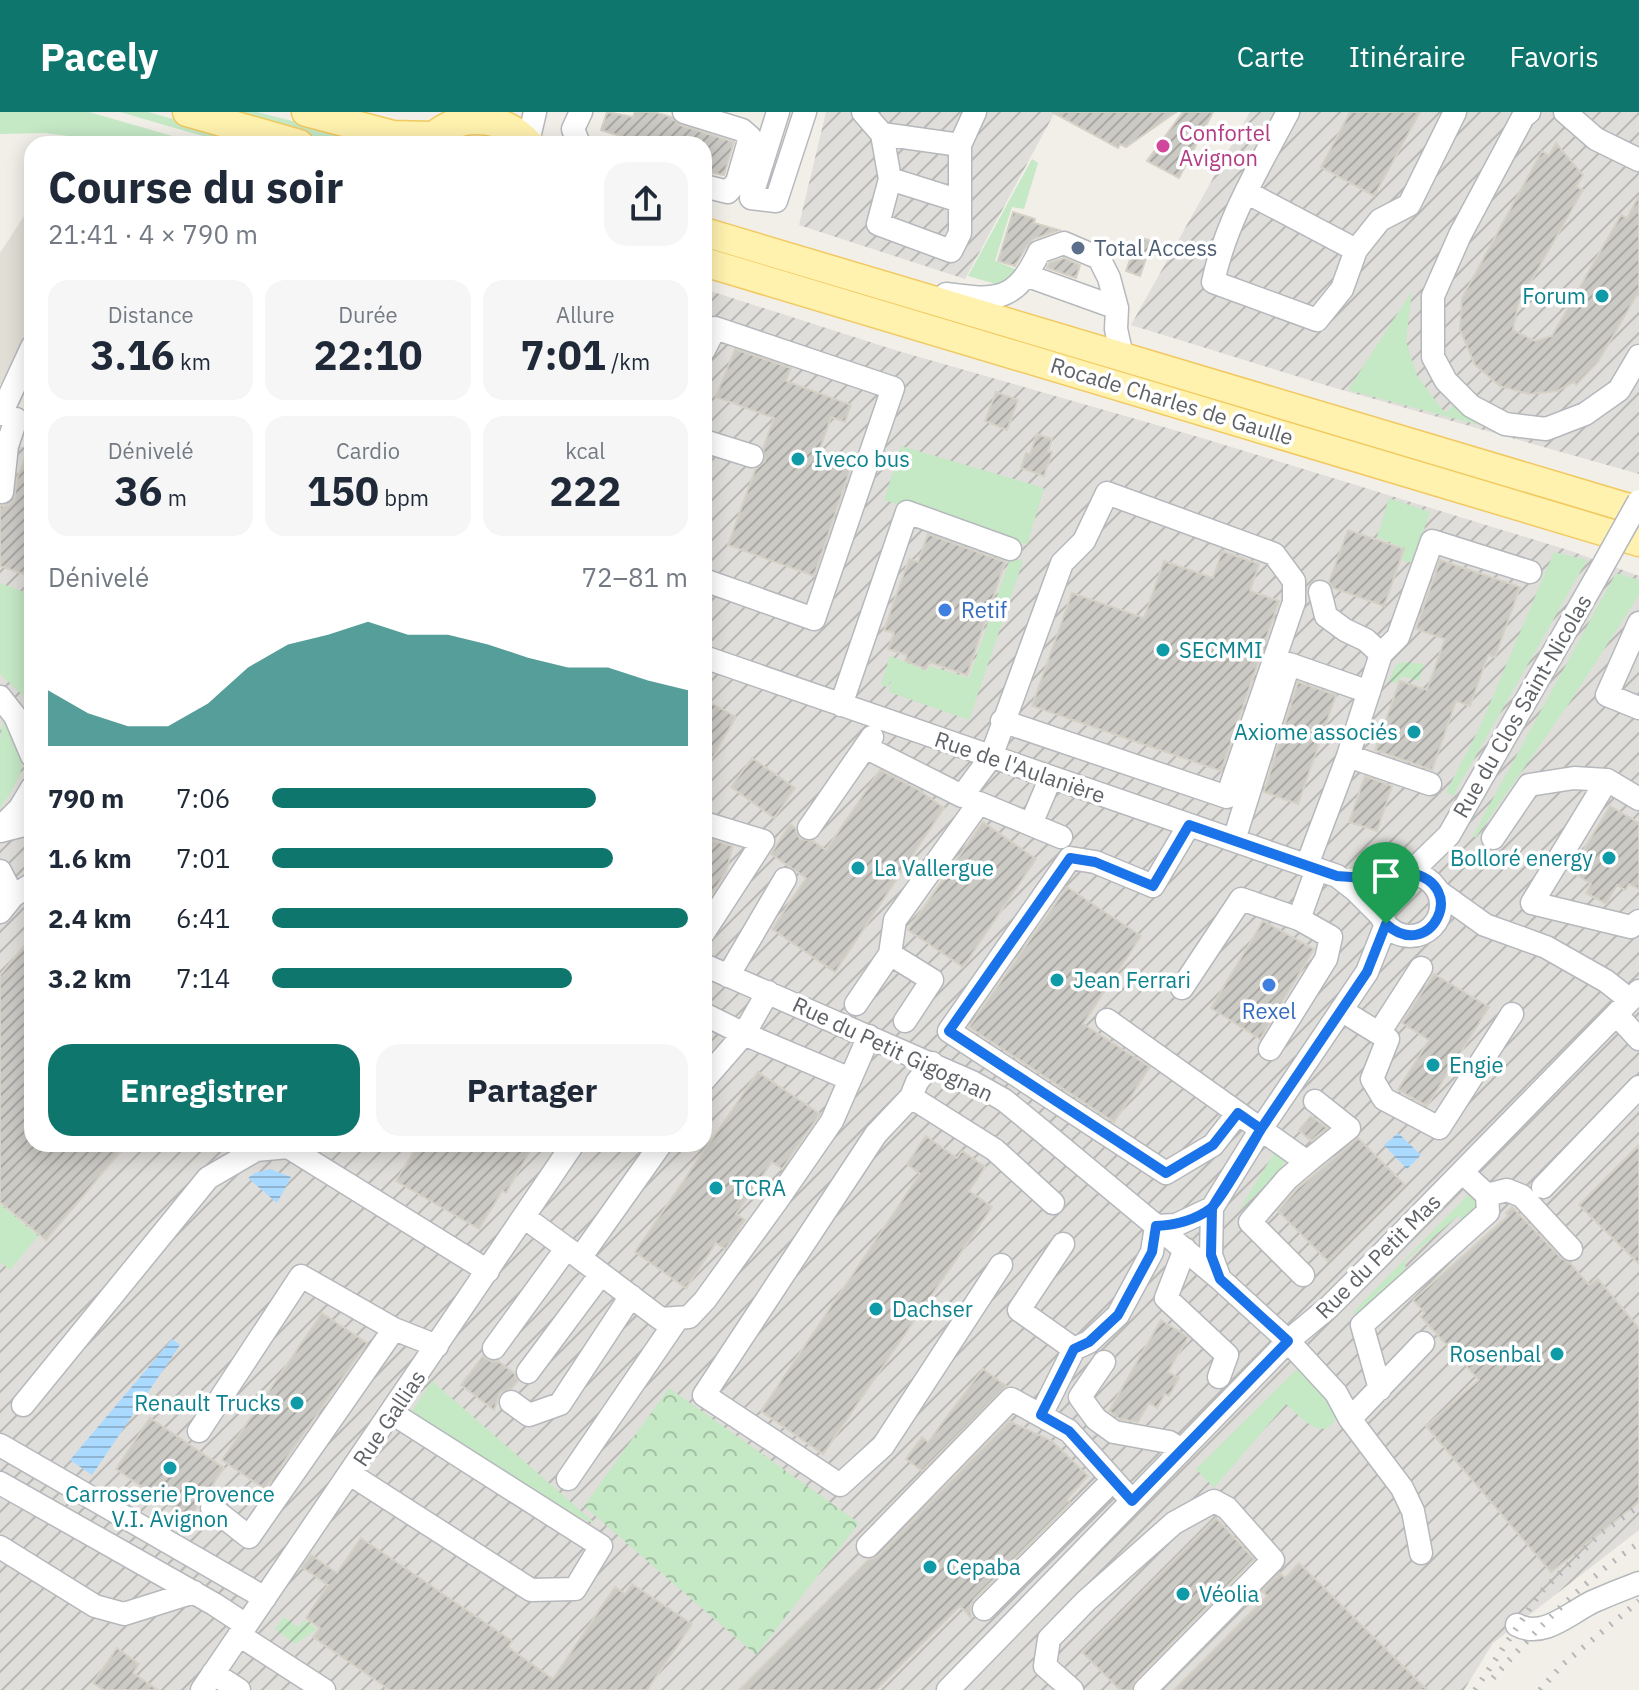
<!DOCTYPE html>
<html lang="fr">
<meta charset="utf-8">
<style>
body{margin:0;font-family:"IBM Plex Sans",sans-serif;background:#f6f6f7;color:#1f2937;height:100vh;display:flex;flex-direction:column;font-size:30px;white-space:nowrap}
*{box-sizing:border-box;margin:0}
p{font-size:26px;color:#747a83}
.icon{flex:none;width:44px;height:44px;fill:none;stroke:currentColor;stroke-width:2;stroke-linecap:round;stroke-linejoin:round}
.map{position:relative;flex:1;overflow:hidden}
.drawer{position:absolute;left:24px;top:24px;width:688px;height:1016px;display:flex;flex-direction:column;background:#fff;border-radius:24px;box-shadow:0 4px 20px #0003}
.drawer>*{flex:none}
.pin{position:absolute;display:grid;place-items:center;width:68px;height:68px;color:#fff;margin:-82px -34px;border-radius:50% 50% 50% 0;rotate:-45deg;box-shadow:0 0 8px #0007}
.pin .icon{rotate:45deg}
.round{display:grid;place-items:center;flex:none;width:84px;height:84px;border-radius:24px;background:#f6f6f7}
.overview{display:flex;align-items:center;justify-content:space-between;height:136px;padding:0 24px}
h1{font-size:44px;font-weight:700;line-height:60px}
.metrics{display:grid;grid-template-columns:repeat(3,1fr);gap:12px;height:136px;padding:8px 24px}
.metrics div{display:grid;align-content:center;border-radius:20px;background:#f6f6f7;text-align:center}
.metrics b{font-size:40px;font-weight:700}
.metrics small{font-size:22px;font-weight:400}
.metrics p{font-size:22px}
.chart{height:224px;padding:16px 24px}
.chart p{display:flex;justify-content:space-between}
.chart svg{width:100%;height:144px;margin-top:8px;fill:#0f766e;opacity:.7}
.cta{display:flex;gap:16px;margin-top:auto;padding:16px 24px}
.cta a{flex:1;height:92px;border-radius:24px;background:#0f766e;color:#fff;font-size:32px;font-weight:700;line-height:92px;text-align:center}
.cta a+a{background:#f6f6f7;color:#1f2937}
ul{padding:0 24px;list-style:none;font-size:26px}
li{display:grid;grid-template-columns:128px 96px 1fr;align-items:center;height:60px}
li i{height:20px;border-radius:10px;background:#0f766e}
header{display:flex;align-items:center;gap:48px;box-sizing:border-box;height:112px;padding:0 40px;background:#0f766e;color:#fff}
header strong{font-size:38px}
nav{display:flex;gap:44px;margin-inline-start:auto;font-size:28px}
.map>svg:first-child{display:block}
.industrial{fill:url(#industrial-furrows)}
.education{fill:#e1ded6}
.grass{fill:#c5e8c5}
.forest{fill:url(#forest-crowns)}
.garden{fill:url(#garden-furrows)}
.water{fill:url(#water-rules)}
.building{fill:url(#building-hatch);stroke:#d6d1c6;stroke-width:2}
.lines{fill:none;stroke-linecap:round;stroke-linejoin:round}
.minor-casing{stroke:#b5b8bc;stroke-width:25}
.major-casing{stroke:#f2c960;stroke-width:31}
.minor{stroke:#fff;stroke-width:22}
.major{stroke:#fff2af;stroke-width:28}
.rail{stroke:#b6b7b8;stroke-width:6;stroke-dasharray:2 10;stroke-linecap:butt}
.minor-bridge-casing{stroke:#b5b8bc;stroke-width:25;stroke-linecap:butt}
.minor-bridge{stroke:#fff;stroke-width:22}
.route-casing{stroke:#fff;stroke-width:16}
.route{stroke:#1a73e8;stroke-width:10}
.hotel-dot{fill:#d1479c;stroke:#fff;stroke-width:3}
.service-dot{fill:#5c6f8a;stroke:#fff;stroke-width:3}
.culture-dot{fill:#0f9aa8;stroke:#fff;stroke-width:3}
.shop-dot{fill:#3f7fe0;stroke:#fff;stroke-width:3}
.labels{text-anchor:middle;stroke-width:7;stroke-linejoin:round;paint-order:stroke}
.hotel-label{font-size:22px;fill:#b23c85;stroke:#fff;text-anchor:start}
.service-label{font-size:22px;fill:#4e5e75;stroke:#fff;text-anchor:start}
.culture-label{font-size:22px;fill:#0d838f;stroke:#fff;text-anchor:start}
.street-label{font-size:22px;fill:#5f6368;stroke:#fff}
.shop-label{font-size:22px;fill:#366cbe;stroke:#fff;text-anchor:start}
</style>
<header>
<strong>Pacely</strong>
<nav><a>Carte</a><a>Itinéraire</a><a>Favoris</a></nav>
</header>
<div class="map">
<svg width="1639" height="1578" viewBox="0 0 1639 1578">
<defs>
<pattern id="industrial-furrows" width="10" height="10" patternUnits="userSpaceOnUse" patternTransform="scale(2)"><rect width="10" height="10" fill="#e0deda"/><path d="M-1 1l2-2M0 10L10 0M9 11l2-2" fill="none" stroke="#b9b8b5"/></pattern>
<pattern id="forest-crowns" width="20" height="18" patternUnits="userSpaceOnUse" patternTransform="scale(2)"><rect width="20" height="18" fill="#c5e8c5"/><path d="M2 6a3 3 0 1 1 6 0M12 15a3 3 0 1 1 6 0" fill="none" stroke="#a3c0a4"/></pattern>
<pattern id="garden-furrows" width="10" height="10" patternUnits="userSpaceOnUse" patternTransform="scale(2)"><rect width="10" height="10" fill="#c5e8c5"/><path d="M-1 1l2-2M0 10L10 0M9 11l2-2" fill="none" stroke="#a3c0a4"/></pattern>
<pattern id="water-rules" width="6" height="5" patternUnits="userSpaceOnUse" patternTransform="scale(2)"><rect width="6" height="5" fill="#aadaff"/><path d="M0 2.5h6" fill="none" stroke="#8eb4d2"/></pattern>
<pattern id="building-hatch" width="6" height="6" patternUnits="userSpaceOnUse" patternTransform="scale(2)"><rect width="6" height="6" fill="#cccac5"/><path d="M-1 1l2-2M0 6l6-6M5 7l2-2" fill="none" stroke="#a9a8a4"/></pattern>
</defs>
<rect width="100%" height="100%" fill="#f1efe8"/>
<!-- industrial -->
<path class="industrial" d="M826 0H1055L965 167 799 113Z
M1250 0H1639V362L1335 276 1131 213Z
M704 177 898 239 1202 326 1571 439 1639 464V1418L1493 1531 1464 1578H0V327L32 338V1032H704Z"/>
<!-- education -->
<path class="education" d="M32 92V283L0 272V141Z"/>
<!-- grass -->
<path class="grass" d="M0 0H89L200 32H132L45 21 0 22Z
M120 0H148L263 32H230Z
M218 0H257L383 32H329Z
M1032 47 1038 51 1024 97 1012 95 995 149 1015 157 1009 172 999 173 968 164Z
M1412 179 1406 229 1417 264 1445 301 1455 292 1483 314 1348 278Z
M901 334 1044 376 1027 433 884 388Z
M1389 386 1430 400 1412 451 1402 448 1405 436 1377 425Z
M1554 440 1587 448 1453 684 1446 680 1479 617Z
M1011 444 1023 449 969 608 889 580 891 569 887 575 881 573 890 544 927 559 930 554 969 566Z
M1616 461 1639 468V483L1570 590 1476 725H1472Z
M0 471 32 483V592L0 562Z
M3 608C34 642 24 663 0 696V628Z
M1276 1038 1284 1045V1055L1238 1100Z
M1471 1080 1482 1091 1463 1117 1459 1103 1405 1149 1406 1159 1364 1194 1367 1201 1358 1204 1352 1201Z
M0 1092 38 1124 10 1158 0 1150Z
M1298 1256 1307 1257 1337 1300 1334 1310 1326 1317C1308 1317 1299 1303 1286 1292L1214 1376 1196 1357Z
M432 1269 596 1412 554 1395 416 1308 412 1299Z"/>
<!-- forest -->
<path class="forest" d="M669 1276 859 1411 756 1543 584 1394Z"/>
<!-- garden -->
<path class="garden" d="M1402 550 1424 552 1419 569 1402 564 1397 571 1389 569 1395 554Z
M284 1505 299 1515 304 1508 317 1517 295 1532 275 1517Z"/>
<!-- water -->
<path class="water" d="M1398 1021 1421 1043 1407 1057 1384 1033Z
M270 1057 291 1065 277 1091 248 1066 255 1061Z
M172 1227 180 1233 92 1363 70 1348Z"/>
<!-- building -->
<path class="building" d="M607 0 633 5 635 0H654L671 5 680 13 734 30 724 63 704 60V32H625L627 26 601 18Z
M1052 0H1176L1126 35 1120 32 1118 36Z
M1183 0H1213L1179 66 1147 49Z
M1350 0H1420L1374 84 1321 55Z
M1556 31 1583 63 1576 75 1583 78 1518 192 1513 218 1535 229 1552 224 1621 103 1627 106 1639 84V179L1598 250 1576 273 1574 270 1557 279 1529 282 1500 274 1475 253 1460 218 1462 186 1542 39 1549 44Z
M1013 100 1035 107 1034 111 1059 118 1033 127 1027 134 1015 154 998 149Z
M1138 125 1152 129 1140 164 1126 159Z
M1064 146 1080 153 1076 166 1047 156 1049 151Z
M735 237 791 256 786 269 851 293 845 310 831 305 819 340 852 352 814 464 728 433 755 358 765 349 763 336 774 306 716 285Z
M996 280 1018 288 1007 318 985 309Z
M1037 322 1052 327 1048 339 1052 340 1044 364 1021 356 1026 341 1030 342Z
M30 333H32V465L0 454V394L8 393 14 388 17 367Z
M1348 418 1404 437 1384 494 1333 476 1329 470Z
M928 422 1005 450 967 563 929 550 926 557 905 549 907 543 888 537 894 521 884 518 909 447 918 450Z
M1222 439 1259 452 1250 479 1279 489 1221 659 1032 594 1072 481 1144 506 1164 449 1213 466Z
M1440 448 1520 475 1495 545 1488 543 1470 594 1456 589 1432 658 1375 638 1400 569 1427 578 1445 527 1416 517Z
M1298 570 1336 583 1298 692 1264 680Z
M704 587 736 605 704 660Z
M752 646 795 676 774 706 731 675Z
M880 658 919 678 944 696 835 860 772 817 806 766 771 742 790 712 795 716 800 727 813 729 826 738Z
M1365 664 1392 674 1377 719 1349 710Z
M1610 694 1639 711V777L1629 772 1625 778 1617 773 1606 792 1586 781 1591 772 1571 759Z
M983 710 1036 747 963 855 908 818Z
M704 726 733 734 726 760 704 794Z
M1067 775 1141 824 1083 912 1150 955 1114 1010 969 915Z
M1263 809 1314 837 1260 927 1211 896Z
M32 824V1032H127L46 1128 0 1090V863Z
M1434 862 1489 895 1427 994 1398 978 1429 928 1402 911Z
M758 960 820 1002 782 1057 772 1050 736 1102 745 1108 725 1137 716 1131 686 1176 635 1140Z
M1311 1004 1327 1016 1311 1029 1299 1018Z
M926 1024 957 1046 962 1039 985 1055 969 1079 992 1095 823 1342 761 1299 920 1062 907 1052Z
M1358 1026 1404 1072 1328 1149 1278 1099 1297 1077Z
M418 1032H534L506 1081 502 1079 479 1117 396 1069Z
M1639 1033V1152L1579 1093Z
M1512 1095 1561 1146 1570 1151 1589 1173 1598 1167 1639 1216V1390L1551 1460 1426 1314 1479 1268 1421 1205 1425 1201 1413 1188 1508 1104 1506 1101Z
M322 1201 367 1231 265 1377 222 1348Z
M1161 1208 1188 1225 1168 1260 1179 1266 1169 1284 1165 1282 1157 1296 1149 1291 1138 1310 1120 1307 1109 1299Z
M483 1244 492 1250 498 1249 515 1262 518 1269 512 1276 500 1281 494 1298 461 1273Z
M983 1257 1006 1274 922 1359 906 1347 922 1325 928 1330Z
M150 1306 224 1356 189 1407 116 1357Z
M1009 1309 1052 1329 1088 1364 1067 1387 1070 1391 974 1487 970 1494 971 1506 960 1494 876 1578H739L868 1448 878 1444Z
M1216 1406 1254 1447 1135 1568 1131 1578H1120L1082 1540Z
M361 1426 512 1529 508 1535 553 1567 615 1475 625 1482 632 1472 692 1512 647 1578H390L313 1525 320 1516 306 1506 328 1473 302 1455 311 1443 337 1461Z
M1299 1451 1427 1578H1174L1267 1484 1262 1479 1280 1461 1285 1466Z
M117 1536 139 1552 133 1561 158 1578H104L93 1571Z"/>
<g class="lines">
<defs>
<path id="minor" d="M684 0 742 18 750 25 737 70 728 80 704 74
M778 0 751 86 776 89 805 0
M863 0 882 22 960 33 975 0
M1288 0C1259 55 1226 109 1213 170L1317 208 1342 177 1356 138 1380 108 1409 93 1455 0
M1529 0 1523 5 1460 123 1433 184V245L1446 269 1471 294 1505 312 1546 317 1585 302 1619 278 1639 244
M1565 0 1596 27 1639 48
M882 22 890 67 878 112 951 139 960 121V33
M528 30 535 0
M579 32 573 17 581 0
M890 67 960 89
M1246 80 1356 138
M1028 164 1117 196
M946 182C996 189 1016 190 1039 140L1064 131 1099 146 1109 166 1117 196 1116 217 1122 244
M704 238 715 216 893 276 814 507 704 468
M1 302 32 235
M704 329 752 344
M2 380 7 334 16 307
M1320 480 1326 504 1345 518 1366 528 1381 542
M1639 511 1607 583 1639 596
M704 545 1337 764 1355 778 1380 803
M0 585 15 604 32 644
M841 593 907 400 1010 437
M865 635 962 684 991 645 1062 451 1084 429 1107 381 1274 442 1294 469V490L1227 685 1002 609
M1348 644 1430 672
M1639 687 1607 668 1532 791 1631 815 1639 809
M704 711 763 729 704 820
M1031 712 1051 665
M1189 713 1153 774 1095 750 1070 746 949 919 1166 1061 1213 1033 1238 1001
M0 716 20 696 32 676
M809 716 872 625
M0 719 32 711
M1493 726 1529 673 1574 666 1607 668
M1234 728 1289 552 1369 580
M1307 753 1348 644 1381 542 1398 525 1432 429 1530 460
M0 759 13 784
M1410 761 1449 723 1596 466
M1379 793a31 31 0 1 1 62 0a31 31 0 1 1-62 0Z
M1439 780 1485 813 1546 835 1606 869 1630 888
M0 800 13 784 32 772
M704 853 972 970 1004 988 1042 1019 1220 1167 1288 1229 1336 1281 1350 1307 1402 1376 1413 1399 1421 1441
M728 864 785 767
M1182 876 1241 787 1299 807
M856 892 890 842
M1341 898 1388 927 1372 967 1384 987 1439 1016 1512 902
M704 902 744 922 850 967
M1617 903 1639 927
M1107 908 1307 1050 1287 1067 1250 1110 1303 1163
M905 909 932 868 890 842 895 808 979 691 1061 725
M1379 921 1421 856
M1270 937 1326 847 1331 825 1299 807 1317 757
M932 951 917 970 911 985 995 1038 1053 1091
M704 968 744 922 768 880
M911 985 876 1022 704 1283 840 1373 883 1334 1001 1153
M661 1032 580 1146 661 1207 689 1205 705 1188 776 1090 832 1009 869 924
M1307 1050 1349 1016 1315 989
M1543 1075 1639 975
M1487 1083 1507 1078 1522 1084 1571 1137
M524 1105 576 1143
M1156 1114 1176 1113 1212 1096
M1185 1137 1166 1186 1227 1243 1219 1265
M1220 1167 1211 1143 1212 1096 1261 1017 1367 860 1386 812
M494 1236 566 1137
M1074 1237 1089 1230 1118 1203 1152 1140 1156 1114
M1104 1250 1080 1285 1096 1307 1114 1320 1169 1330 1182 1338
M528 1260 601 1162
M1380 1277 1362 1213 1488 1100 1487 1083 1462 1060
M511 1290 529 1303 560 1292 631 1184
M23 1293 208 1066 256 1038 288 1035 488 1159
M1041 1303 1074 1237 1019 1198 1063 1132
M1350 1307 1423 1231
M199 1319 301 1164 394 1217 437 1234
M0 1333 265 1486
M350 1362 531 1478 575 1477 601 1434 392 1301
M568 1367 678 1206
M0 1371 214 1492 246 1513
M212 1396 249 1425 394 1217
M868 1434 1011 1287 1069 1319 1132 1389
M0 1435 95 1494 124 1502 194 1480
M984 1497 1113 1368
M1517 1513C1543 1527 1570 1501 1592 1490 1608 1483 1623 1477 1639 1471
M239 1523 324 1578
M213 1561 239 1578
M202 1578 573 1032
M948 1578 1288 1229 1329 1195 1365 1159 1639 879
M1072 1578 1045 1554 1049 1527 1086 1489 1174 1411 1214 1389 1227 1396 1273 1448 1145 1578"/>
<path id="major" d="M187 0 299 32
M306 0 393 23 432 24
M426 32C452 0 502 0 529 32
M704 120 1639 399
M704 150 1639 430"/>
</defs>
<!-- minor casing -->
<use href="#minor" class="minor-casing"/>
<!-- major casing -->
<use href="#major" class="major-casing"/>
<!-- minor -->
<use href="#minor" class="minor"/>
<!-- major -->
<use href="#major" class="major"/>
<!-- rail -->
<path class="rail" d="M1493 1566C1536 1518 1585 1467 1639 1431
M1475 1578 1540 1481 1601 1421 1639 1394
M1540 1578 1562 1553 1639 1489"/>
<defs>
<path id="minor-bridge" d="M1596 466 1639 389"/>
</defs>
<!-- minor-bridge casing -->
<use href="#minor-bridge" class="minor-bridge-casing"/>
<!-- minor-bridge -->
<use href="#minor-bridge" class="minor-bridge"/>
</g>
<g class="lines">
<defs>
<path id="route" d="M1386 812 1367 860 1261 1017 1212 1096 1211 1143 1220 1167 1288 1229 1132 1389 1069 1319 1041 1303 1074 1237 1089 1230 1118 1203 1152 1140 1156 1114C1175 1113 1195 1108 1210 1097 1221 1089 1252 1032 1261 1017L1238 1001 1213 1033 1166 1061 949 919 1070 746 1095 750 1153 774 1189 713 1337 764 1391 768 1410 761C1471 773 1430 852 1386 812"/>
</defs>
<!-- route casing -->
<use href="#route" class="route-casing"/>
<!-- route -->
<use href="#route" class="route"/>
</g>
<!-- markers -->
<circle class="hotel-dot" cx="1163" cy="34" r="8"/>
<circle class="service-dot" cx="1078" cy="136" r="8"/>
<g class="culture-dot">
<circle cx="1602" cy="184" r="8"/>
<circle cx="798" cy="347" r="8"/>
<circle cx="1163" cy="538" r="8"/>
<circle cx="1414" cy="620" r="8"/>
<circle cx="1609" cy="746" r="8"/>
<circle cx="858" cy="756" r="8"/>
<circle cx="1057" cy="868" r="8"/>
<circle cx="1433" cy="953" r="8"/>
<circle cx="716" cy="1076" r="8"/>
<circle cx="876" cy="1197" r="8"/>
<circle cx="1557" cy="1242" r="8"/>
<circle cx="297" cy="1291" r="8"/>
<circle cx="170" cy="1356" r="8"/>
<circle cx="930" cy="1455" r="8"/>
<circle cx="1183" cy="1482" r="8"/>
</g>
<g class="shop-dot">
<circle cx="945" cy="498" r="8"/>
<circle cx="1269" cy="873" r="8"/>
</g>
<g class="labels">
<!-- hotel labels -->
<g class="hotel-label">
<text x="1179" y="29">Confortel<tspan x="1179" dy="25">Avignon</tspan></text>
</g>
<!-- service labels -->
<g class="service-label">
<text x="1094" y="144">Total Access</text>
</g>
<!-- culture labels -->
<g class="culture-label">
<text x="1586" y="192" text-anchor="end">Forum</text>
<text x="814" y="355">Iveco bus</text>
<text x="1179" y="546">SECMMI</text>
<text x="1398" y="628" text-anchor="end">Axiome associés</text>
<text x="1593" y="754" text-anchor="end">Bolloré energy</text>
<text x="874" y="764">La Vallergue</text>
<text x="1073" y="876">Jean Ferrari</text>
<text x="1449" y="961">Engie</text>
<text x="732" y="1084">TCRA</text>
<text x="892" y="1205">Dachser</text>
<text x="1541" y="1250" text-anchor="end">Rosenbal</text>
<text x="281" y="1299" text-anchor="end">Renault Trucks</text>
<text x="170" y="1390" text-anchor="middle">Carrosserie Provence<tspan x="170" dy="25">V.I. Avignon</tspan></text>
<text x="946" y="1463">Cepaba</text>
<text x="1199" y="1490">Véolia</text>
</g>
<!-- street labels -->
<g class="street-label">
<text transform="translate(1172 289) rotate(17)" y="8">Rocade Charles de Gaulle</text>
<text transform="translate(1522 594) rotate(-60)" y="8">Rue du Clos Saint-Nicolas</text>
<text transform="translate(1020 655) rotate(19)" y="8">Rue de l'Aulanière</text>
<text transform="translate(893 937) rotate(25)" y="8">Rue du Petit Gigognan</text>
<text transform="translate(1378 1144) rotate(-45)" y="8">Rue du Petit Mas</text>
<text transform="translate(389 1306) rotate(-56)" y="8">Rue Gallias</text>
</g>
<!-- shop labels -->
<g class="shop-label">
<text x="961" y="506">Retif</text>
<text x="1269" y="907" text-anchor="middle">Rexel</text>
</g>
</g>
</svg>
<div class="pin" style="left:1386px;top:812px;background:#1e9e55"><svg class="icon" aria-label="arrive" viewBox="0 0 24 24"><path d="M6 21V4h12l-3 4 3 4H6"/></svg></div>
<section class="drawer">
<div class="overview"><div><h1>Course du soir</h1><p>21:41 · 4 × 790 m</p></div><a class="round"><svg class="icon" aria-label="share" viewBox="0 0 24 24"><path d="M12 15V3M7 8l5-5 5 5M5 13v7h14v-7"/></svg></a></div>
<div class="metrics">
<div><p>Distance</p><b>3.16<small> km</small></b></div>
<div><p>Durée</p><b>22:10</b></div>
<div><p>Allure</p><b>7:01<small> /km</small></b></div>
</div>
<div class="metrics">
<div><p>Dénivelé</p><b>36<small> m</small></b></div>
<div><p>Cardio</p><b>150<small> bpm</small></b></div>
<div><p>kcal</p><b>222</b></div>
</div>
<div class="chart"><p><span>Dénivelé</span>72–81 m</p>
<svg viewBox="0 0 160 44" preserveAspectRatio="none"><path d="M0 44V27L10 34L20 38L30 38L40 31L50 20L60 13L70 10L80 6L90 10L100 10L110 13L120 17L130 20L140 20L150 24L160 27V44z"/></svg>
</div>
<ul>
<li><b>790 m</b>7:06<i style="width:78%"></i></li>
<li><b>1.6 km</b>7:01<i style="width:82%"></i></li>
<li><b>2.4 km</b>6:41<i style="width:100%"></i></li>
<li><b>3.2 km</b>7:14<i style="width:72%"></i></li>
</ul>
<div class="cta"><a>Enregistrer</a><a>Partager</a></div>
</section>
</div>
